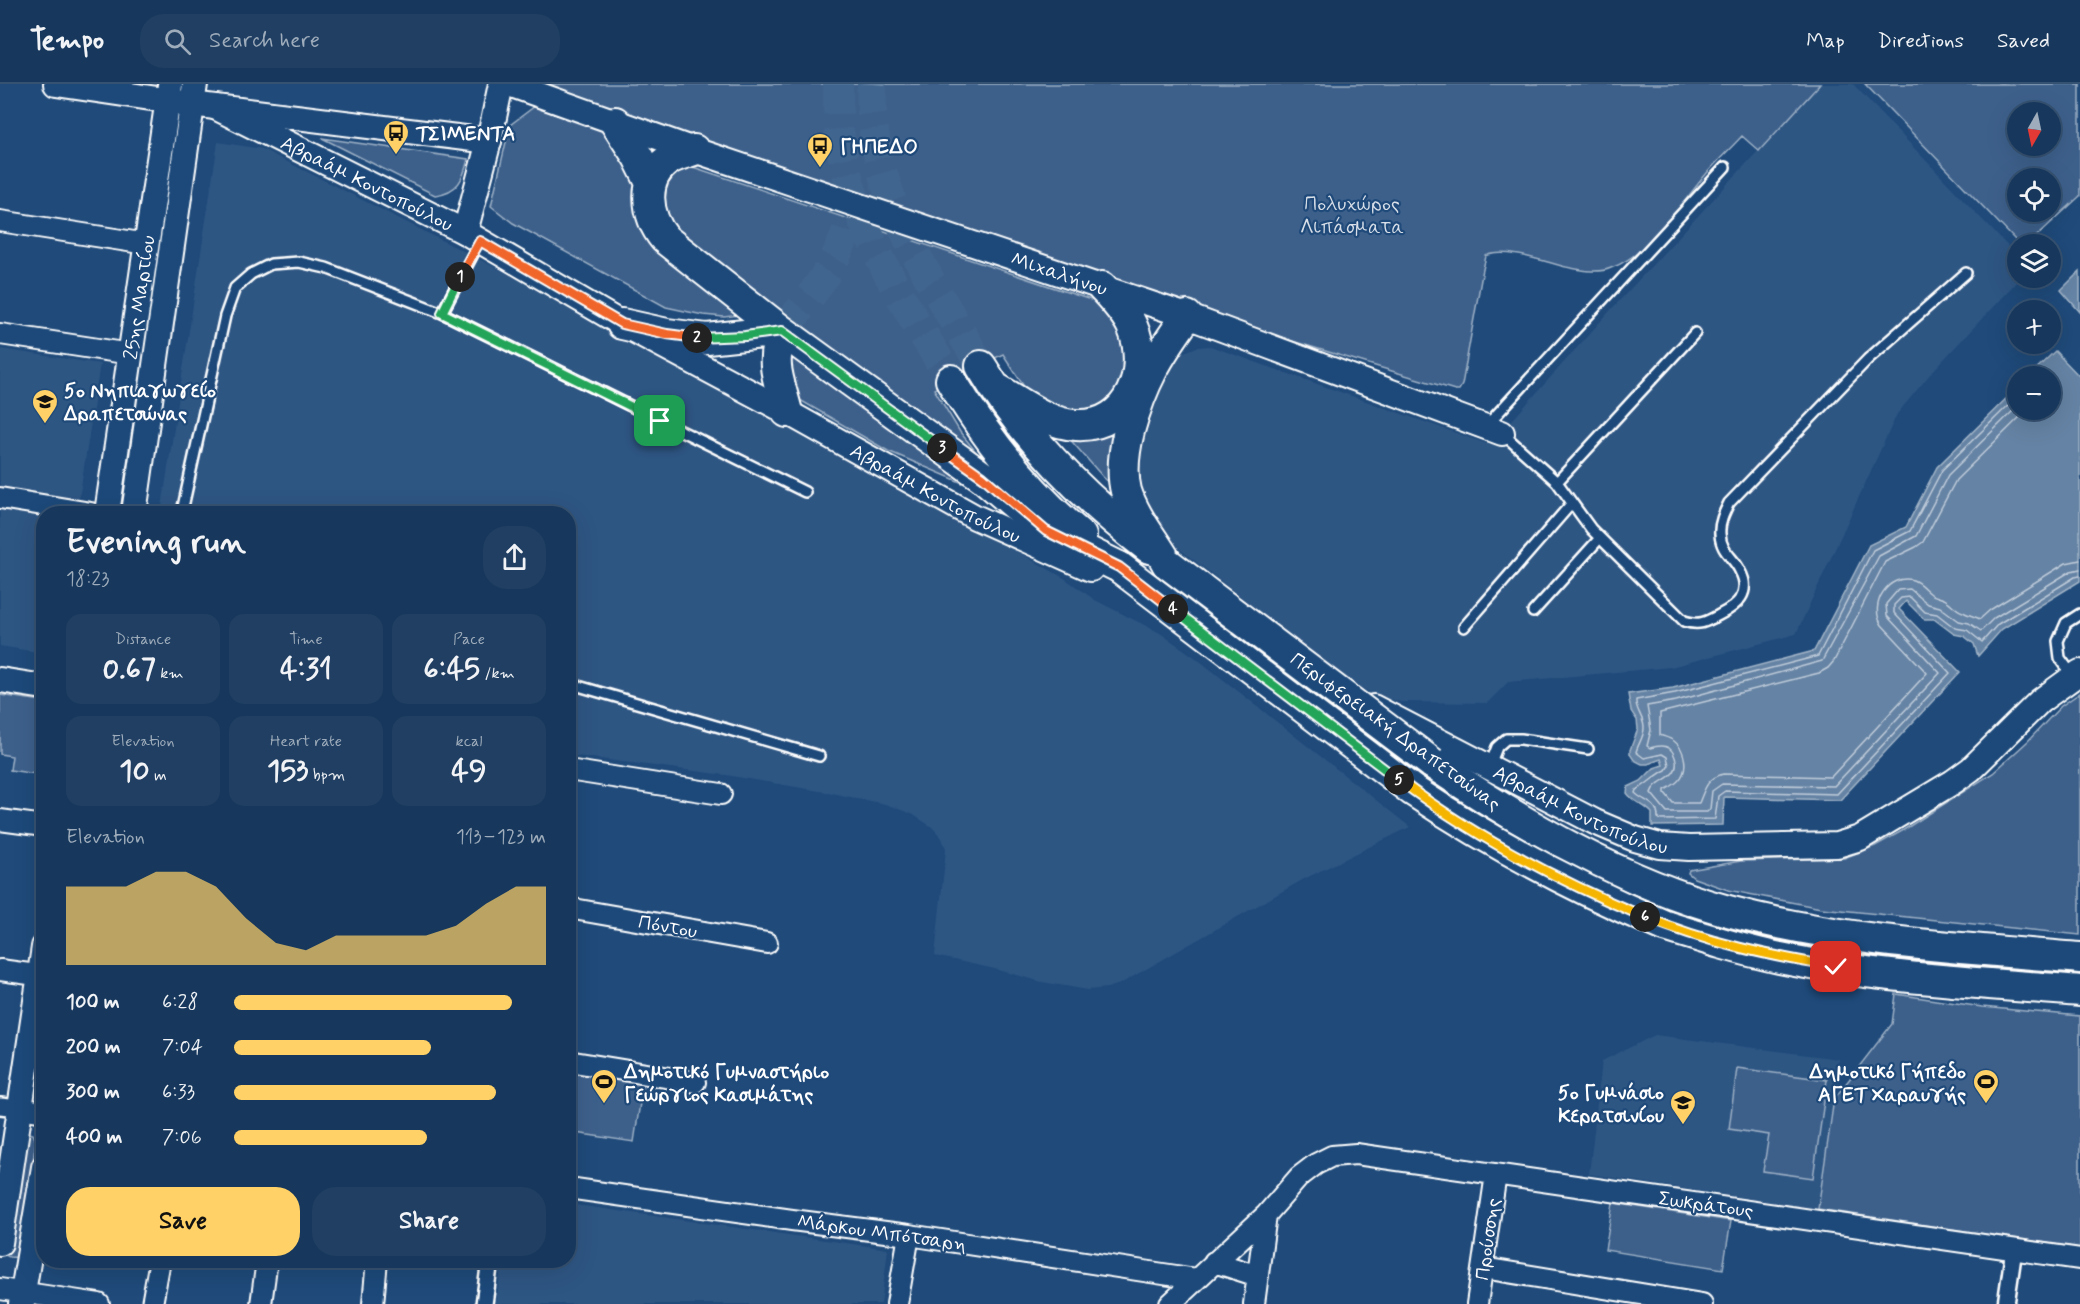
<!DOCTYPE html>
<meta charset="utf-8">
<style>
body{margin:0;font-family:Mynerve,sans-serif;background:#203f62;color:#f1f3f6;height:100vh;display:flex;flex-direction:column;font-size:22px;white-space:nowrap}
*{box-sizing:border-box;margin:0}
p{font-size:20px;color:#9eacbb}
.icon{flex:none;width:33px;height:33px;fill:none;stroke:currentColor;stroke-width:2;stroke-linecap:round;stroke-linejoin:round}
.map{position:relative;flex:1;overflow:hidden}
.panel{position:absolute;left:36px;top:422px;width:540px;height:762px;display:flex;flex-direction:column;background:#17385c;border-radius:24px;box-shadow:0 6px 24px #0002,0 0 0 2px #365272}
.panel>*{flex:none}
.needle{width:39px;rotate:189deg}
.controls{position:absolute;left:2007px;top:18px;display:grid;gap:12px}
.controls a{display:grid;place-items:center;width:54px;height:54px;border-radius:50%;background:#17385c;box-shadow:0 6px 24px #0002,0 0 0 2px #365272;font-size:30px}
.pin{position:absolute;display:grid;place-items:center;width:51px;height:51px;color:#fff;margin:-26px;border-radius:12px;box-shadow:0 3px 9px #0006}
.km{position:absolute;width:30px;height:30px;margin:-15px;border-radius:50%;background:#222;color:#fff;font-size:16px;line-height:30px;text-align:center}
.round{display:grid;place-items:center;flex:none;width:63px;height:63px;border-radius:24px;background:#203f62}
.summary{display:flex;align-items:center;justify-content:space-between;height:102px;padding:0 30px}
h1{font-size:33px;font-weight:700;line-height:45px}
.figures{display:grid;grid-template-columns:repeat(3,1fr);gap:9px;height:102px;padding:6px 30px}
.figures div{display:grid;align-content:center;border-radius:15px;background:#203f62;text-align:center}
.figures b{font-size:30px;font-weight:700}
.figures small{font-size:16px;font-weight:400}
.figures p{font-size:16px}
.chart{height:168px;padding:12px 30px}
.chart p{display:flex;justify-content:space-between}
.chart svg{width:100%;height:108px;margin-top:6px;fill:#ffd166;opacity:.7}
.primary-button{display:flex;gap:12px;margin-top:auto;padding:12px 30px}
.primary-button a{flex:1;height:69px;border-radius:24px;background:#ffd166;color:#111;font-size:24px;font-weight:700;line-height:69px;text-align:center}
.primary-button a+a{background:#203f62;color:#f1f3f6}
ul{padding:0 30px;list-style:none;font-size:20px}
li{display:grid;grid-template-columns:96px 72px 1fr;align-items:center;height:45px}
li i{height:15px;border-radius:8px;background:#ffd166}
header{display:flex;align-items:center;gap:36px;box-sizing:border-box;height:84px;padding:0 30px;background:#17385c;border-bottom:2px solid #365272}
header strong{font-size:28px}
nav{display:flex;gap:33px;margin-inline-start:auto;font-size:21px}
.search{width:420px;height:54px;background:#203f62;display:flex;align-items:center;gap:15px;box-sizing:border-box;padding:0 21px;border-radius:24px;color:#9eacbb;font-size:22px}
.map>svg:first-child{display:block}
.built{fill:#2e5683}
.green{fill:#3c618b;stroke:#9eb0c5;stroke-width:1.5;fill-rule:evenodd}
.water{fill:#6583a4;stroke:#a3b5c8;stroke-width:1.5}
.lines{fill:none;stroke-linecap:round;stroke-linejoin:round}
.shore{stroke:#c1cddb;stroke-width:1.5}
.primary-tunnel{stroke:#41658e;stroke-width:30;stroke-dasharray:30 15;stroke-linecap:butt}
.service-casing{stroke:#fff;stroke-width:14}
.pedestrian-casing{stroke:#fff;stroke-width:20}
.minor-casing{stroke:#fff;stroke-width:24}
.tertiary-casing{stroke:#fff;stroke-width:28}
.primary-casing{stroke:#fff;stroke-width:34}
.service{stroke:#1f4a7a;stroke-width:9}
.pedestrian{stroke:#1f4a7a;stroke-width:15}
.minor{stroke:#1f4a7a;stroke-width:20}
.tertiary{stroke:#1f4a7a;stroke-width:24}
.primary{stroke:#1f4a7a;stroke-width:30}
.primary-bridge-casing{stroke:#fff;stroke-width:34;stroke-linecap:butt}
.primary-bridge{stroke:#1f4a7a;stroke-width:30}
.split-1-casing{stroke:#fff;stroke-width:12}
.split-2-casing{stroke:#fff;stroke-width:12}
.split-3-casing{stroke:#fff;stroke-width:12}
.split-4-casing{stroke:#fff;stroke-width:12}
.split-5-casing{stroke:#fff;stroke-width:12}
.split-6-casing{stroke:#fff;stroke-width:12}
.split-7-casing{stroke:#fff;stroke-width:12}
.split-1{stroke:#22a559;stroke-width:8}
.split-2{stroke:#f0652b;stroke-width:8}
.split-3{stroke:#22a559;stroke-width:8}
.split-4{stroke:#f0652b;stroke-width:8}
.split-5{stroke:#22a559;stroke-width:8}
.split-6{stroke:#f5b400;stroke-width:8}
.split-7{stroke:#f5b400;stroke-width:8}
.labels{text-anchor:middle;stroke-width:4.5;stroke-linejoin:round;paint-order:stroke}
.poi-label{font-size:20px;font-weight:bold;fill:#fff;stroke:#1f4a7a;text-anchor:start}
.street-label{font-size:20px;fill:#fff;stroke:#1f4a7a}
.park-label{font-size:20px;fill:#d8dfe8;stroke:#1f4a7a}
</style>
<header>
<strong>Tempo</strong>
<div class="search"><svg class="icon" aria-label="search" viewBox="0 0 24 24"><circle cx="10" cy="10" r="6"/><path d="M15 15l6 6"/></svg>Search here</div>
<nav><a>Map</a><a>Directions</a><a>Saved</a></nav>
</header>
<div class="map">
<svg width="2080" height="1220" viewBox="0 0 2080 1220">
<rect width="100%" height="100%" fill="#1f4a7a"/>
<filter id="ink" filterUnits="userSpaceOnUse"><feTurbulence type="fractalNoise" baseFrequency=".0167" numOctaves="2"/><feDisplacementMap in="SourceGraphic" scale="12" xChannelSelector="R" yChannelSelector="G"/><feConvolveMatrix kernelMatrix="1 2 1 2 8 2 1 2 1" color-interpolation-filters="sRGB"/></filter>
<g filter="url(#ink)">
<!-- built -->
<path class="built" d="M1820 0H1853L2017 172 2018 194H2020L1931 289 1897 330 1796 550 1671 583 1508 598 1487 619 1401 618 1377 612 1357 602 1318 573 1172 459 1138 415 1137 365 1160 296 1170 279 1182 269 1197 263 1210 262 1490 361 1608 229Z
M218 58 262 65 593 233 927 417 1064 494 1095 516 1160 549 1196 574 1410 743 1304 795 1120 900 1107 904 1088 906 1042 898 995 885 935 872 946 765 942 754 932 743 912 730 885 720 831 709 726 691 569 671 568 429H161Z
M0 265 100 280 79 415 0 403Z
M0 420 44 429 43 569 0 562Z
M1655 951 1839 975 1818 1125 1589 1090 1602 977Z
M569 1120 888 1165 881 1220H496L502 1176H568Z"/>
<!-- green -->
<path class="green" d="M530 0H1820L1759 67 1742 52C1731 64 1718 76 1707 89 1681 119 1651 170 1611 184 1597 190 1581 186 1566 183 1546 178 1505 163 1486 172L1482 190 1462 301 1459 306H1455L1292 257 855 111Z
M1865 0H2080V112L2028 160H2019ZM2018 28H2050V62H2018ZM2018 94H2050V128H2018Z
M539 19 602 40 642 109 740 231 724 233 703 231 666 223 513 139 491 122 510 41Z
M322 54 468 75C463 96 458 108 435 111Z
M690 82 1100 219 1121 239 1127 292 1108 318 1082 332 1032 315 1003 270 934 305 960 348 990 385 668 150 658 106 670 89Z
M789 269 972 403 888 367 793 312Z
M1060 344 1118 345 1123 411 1103 393Z
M2080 609V851L1821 824 1728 806 1694 794 1688 789 1689 786 1741 777 1844 774 1875 762 1902 747 1993 689 2028 657 2061 622Z
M0 611 43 617V691L10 686 12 672 0 670Z
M1896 910 1982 923 2080 932V1164L1818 1125 1834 1015 1892 940Z
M569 982 644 993 634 1058 569 1048Z
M1737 984 1827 996 1813 1094 1763 1087 1769 1051 1729 1045Z
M26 1048 33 1050 36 1057 19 1167 16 1173C9 1174 6 1173 4 1167Z
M1613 1119 1731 1137 1723 1185 1605 1166Z"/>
<!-- water -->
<path class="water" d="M2080 187V228L2061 206Z
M2055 267 2080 293V497L2002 545 1978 572 1974 560 1964 552 1954 550 1934 535H1924L1906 517 1899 525 1960 588 1840 716 1724 713 1723 741 1652 742V729C1644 720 1634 719 1627 709L1628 703 1641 697 1654 684 1663 681 1661 675 1648 680H1642L1634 676 1630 670V666L1638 645 1637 636 1631 627 1628 610 1673 604 1814 567 1869 461 1906 443 1937 383 2017 304 2018 326H2050V292H2029Z"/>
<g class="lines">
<!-- shore -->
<path class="shore" d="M2018 312 1942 386 1910 447 1873 466 1818 572 1675 609 1636 616C1635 626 1644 633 1644 644 1644 653 1638 660 1636 668L1644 674 1662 670 1667 673 1669 681 1666 686C1655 691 1647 701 1636 706L1635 709C1644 718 1658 718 1658 734L1661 736 1715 735 1718 712 1725 707 1837 710 1950 589 1894 529V521L1901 514 1910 513 1925 528 1937 530 1955 544 1967 546 1982 558 1998 540 2075 493 2080 492
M2018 322 1948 391 1916 452 1879 472 1822 577 1676 617 1647 622 1651 646 1647 662 1650 664C1656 662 1663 660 1669 664 1673 667 1675 672 1676 677 1679 695 1655 695 1651 709L1667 728H1707L1710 725 1712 707 1722 700 1834 702 1940 589 1887 532 1886 520 1898 506 1910 505 1928 520 1940 523 1959 537 1969 539 1981 547 1994 534 2071 487 2080 485
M2027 326 1956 396 1923 458 1916 463 1885 478 1834 577 1828 584 1819 589 1660 629V651C1665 653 1670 654 1674 657 1686 666 1689 687 1678 697 1674 701 1670 703 1665 706V709L1673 719H1699C1705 705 1706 695 1723 690L1831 693 1927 589 1882 541C1868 521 1888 489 1913 496 1921 499 1924 505 1931 510 1935 513 1940 513 1944 515 1951 518 1955 526 1963 528 1968 531 1974 532 1980 535L1990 526 2066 479 2080 476"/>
<!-- primary-tunnel -->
<path class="primary-tunnel" d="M838 0C838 24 838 49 843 73 860 155 909 226 951 296
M872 0C866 106 930 195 981 282
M782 247C816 207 848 168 854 114"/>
<defs>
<path id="service" d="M480 157 442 229 805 408
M1487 341 1725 83
M1502 349 1557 398 1591 445 1684 537C1699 542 1706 538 1719 531 1737 522 1752 509 1740 487 1734 473 1721 469 1720 450 1719 439 1724 429 1729 419L1868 275 1966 189
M1557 398 1695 249
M185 429 183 423 190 391 225 232 235 204 251 190 271 180 299 178 326 184 442 229
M1533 528 1600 454
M1464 543 1572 419
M2073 592 2060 574 2058 557 2066 539 2080 530
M568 599 819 672
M1490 681 1497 663 1506 655H1521L1588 665"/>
<path id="pedestrian" d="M0 1022 20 1024
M484 1220 490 1176
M2006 1220 2014 1165"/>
<path id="minor" d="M0 137 147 160
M0 250 131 270
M0 414 91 429
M568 686 721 710
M0 736 44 742
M568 824 767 859
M0 886 44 892
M568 977 695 998
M20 1024 44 1028
M568 1104 792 1136 909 1151 1196 1195
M1214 1178 1258 1192
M1483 1184 1702 1220
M0 1205 99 1220
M152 1220 160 1176
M261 1220 267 1176
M373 1220 377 1176
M897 1220 909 1151
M1170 1220 1266 1131 1299 1093 1316 1080 1332 1072 1356 1070 2080 1175
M1254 1220 1266 1131
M1477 1220 1496 1090"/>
<g id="tertiary">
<path d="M56 0 191 20 489 57"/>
<path id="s1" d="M509 0 694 66 1187 232 1502 349"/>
<path id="s2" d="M215 23 465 148 622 240 787 328 975 433 1091 485"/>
<path d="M465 148 489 57 501 0"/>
<path id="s3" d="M107 429 170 1"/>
<path d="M134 429 195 0"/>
<path d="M1202 535 1273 571"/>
<path d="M0 596 44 603"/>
<path id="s4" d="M1373 623 1595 738 1635 755 1660 762 1689 764 1837 761 1860 754 1953 698 1971 685 2040 617 2080 588"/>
<path d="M0 1159 44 863"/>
<path d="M21 1220 44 1083"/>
</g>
<path id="primary" d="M615 38 638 73 651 99
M694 66C686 69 676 71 668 76 641 95 646 132 665 155L782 247 983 393 1046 447 1119 483
M622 240 667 250 707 255 782 247C769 280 779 296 787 328
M981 282C1024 354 1083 413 1149 464
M951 296C986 354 1029 409 1081 452
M994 303C1019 317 1047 340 1076 341 1130 344 1151 285 1132 242 1125 227 1113 215 1102 203
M1167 479C1154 456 1134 433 1126 407 1121 387 1124 367 1129 347 1142 299 1158 272 1187 232
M1432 679C1522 740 1622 798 1728 827 1843 858 1963 864 2080 874
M1665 842C1703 854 1741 866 1780 874 1878 894 1980 899 2080 907"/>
</defs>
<!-- service casing -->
<use href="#service" class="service-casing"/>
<!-- pedestrian casing -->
<use href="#pedestrian" class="pedestrian-casing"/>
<!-- minor casing -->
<use href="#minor" class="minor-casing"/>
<!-- tertiary casing -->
<use href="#tertiary" class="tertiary-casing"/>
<!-- primary casing -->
<use href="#primary" class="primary-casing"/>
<!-- service -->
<use href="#service" class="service"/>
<!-- pedestrian -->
<use href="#pedestrian" class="pedestrian"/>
<!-- minor -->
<use href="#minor" class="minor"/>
<!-- tertiary -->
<use href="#tertiary" class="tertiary"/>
<!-- primary -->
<use href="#primary" class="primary"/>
<defs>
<path id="primary-bridge" d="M1167 479 1432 679
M1119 483 1412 706C1493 760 1575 804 1665 842"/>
</defs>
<!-- primary-bridge casing -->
<use href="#primary-bridge" class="primary-bridge-casing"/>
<!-- primary-bridge -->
<use href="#primary-bridge" class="primary-bridge"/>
</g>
</g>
<g class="lines" filter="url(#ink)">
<defs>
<path id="split-1" d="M460 193 442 229 660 337"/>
<path id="split-2" d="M460 193 480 157 622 240 667 250 697 254"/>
<path id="split-3" d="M697 254 745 252 782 247 942 364"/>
<path id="split-4" d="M942 364 983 393 1046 447 1119 483 1173 525"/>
<path id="split-5" d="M1173 525 1399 696"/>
<path id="split-6" d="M1399 696C1473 752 1559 797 1645 833"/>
<path id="split-7" d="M1645 833C1707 859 1771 872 1836 883"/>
</defs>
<!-- split-1 casing -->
<use href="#split-1" class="split-1-casing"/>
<!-- split-2 casing -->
<use href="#split-2" class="split-2-casing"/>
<!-- split-3 casing -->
<use href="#split-3" class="split-3-casing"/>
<!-- split-4 casing -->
<use href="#split-4" class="split-4-casing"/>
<!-- split-5 casing -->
<use href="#split-5" class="split-5-casing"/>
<!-- split-6 casing -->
<use href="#split-6" class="split-6-casing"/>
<!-- split-7 casing -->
<use href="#split-7" class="split-7-casing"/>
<!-- split-1 -->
<use href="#split-1" class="split-1"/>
<!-- split-2 -->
<use href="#split-2" class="split-2"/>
<!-- split-3 -->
<use href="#split-3" class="split-3"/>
<!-- split-4 -->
<use href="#split-4" class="split-4"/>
<!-- split-5 -->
<use href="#split-5" class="split-5"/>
<!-- split-6 -->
<use href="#split-6" class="split-6"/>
<!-- split-7 -->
<use href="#split-7" class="split-7"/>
</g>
<!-- icons -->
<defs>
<symbol id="bus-pin" viewBox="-11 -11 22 30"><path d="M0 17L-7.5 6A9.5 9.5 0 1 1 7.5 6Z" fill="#ffd166" stroke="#1f4a7a"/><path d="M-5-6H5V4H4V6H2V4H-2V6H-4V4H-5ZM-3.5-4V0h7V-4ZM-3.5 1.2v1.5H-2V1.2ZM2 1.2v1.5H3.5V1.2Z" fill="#111"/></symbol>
<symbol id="school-pin" viewBox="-11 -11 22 30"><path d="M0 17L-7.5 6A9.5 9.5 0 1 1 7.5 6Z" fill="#ffd166" stroke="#1f4a7a"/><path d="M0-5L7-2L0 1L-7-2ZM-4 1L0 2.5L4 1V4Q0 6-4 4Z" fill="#111"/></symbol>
<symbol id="stadium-pin" viewBox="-11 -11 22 30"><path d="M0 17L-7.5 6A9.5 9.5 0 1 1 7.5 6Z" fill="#ffd166" stroke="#1f4a7a"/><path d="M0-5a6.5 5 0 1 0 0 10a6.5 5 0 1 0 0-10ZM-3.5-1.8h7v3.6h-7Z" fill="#111"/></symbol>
</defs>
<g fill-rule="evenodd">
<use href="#bus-pin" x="381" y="34" width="30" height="40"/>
<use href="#bus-pin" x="805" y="47" width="30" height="40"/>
<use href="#school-pin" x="30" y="303" width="30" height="40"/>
<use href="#stadium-pin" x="589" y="983" width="30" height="40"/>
<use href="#stadium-pin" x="1971" y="983" width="30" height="40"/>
<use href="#school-pin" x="1668" y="1004" width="30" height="40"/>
</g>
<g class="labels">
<!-- poi labels -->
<g class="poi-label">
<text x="416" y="56">ΤΣΙΜΕΝΤΑ</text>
<text x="840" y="69">ΓΗΠΕΔΟ</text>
<text x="64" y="313">5ο Νηπιαγωγείο<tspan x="64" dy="23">Δραπετσώνας</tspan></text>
<text x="624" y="994">Δημοτικό Γυμναστήριο<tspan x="624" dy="23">Γεώργιος Κασιμάτης</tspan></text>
<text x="1966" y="994" text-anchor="end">Δημοτικό Γήπεδο<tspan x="1966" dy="23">ΑΓΕΤ Χαραυγής</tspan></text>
<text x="1664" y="1015" text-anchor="end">5ο Γυμνάσιο<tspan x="1664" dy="23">Κερατσινίου</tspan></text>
</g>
<!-- street labels -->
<g class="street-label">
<text dy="7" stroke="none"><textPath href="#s2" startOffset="170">Αβραάμ Κοντοπούλου</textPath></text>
<text dy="7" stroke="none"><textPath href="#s1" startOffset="582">Μιχαλήνου</textPath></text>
<text dy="7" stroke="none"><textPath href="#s3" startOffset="218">25ης Μαρτίου</textPath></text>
<text dy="7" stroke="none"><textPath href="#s2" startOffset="818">Αβραάμ Κοντοπούλου</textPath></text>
<text transform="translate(1396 647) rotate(36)" y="7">Περιφερειακή Δραπετσώνας</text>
<text dy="7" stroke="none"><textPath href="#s4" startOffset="232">Αβραάμ Κοντοπούλου</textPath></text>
<text transform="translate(668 842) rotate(10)" y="7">Πόντου</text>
<text transform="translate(1706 1120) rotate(8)" y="7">Σωκράτους</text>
<text transform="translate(882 1148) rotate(8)" y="7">Μάρκου Μπότσαρη</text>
<text transform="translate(1487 1155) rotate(-82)" y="7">Προύσσης</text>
</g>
<!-- park labels -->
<g class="park-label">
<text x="1352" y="126">Πολυχώρος<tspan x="1352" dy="23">Λιπάσματα</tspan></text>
</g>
</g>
</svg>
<div class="controls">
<a><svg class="needle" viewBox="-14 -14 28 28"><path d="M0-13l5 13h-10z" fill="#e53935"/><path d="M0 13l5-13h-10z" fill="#9eacbb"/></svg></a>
<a><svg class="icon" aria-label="locate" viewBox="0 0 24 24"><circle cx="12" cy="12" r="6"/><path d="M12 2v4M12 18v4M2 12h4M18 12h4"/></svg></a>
<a><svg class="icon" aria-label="layers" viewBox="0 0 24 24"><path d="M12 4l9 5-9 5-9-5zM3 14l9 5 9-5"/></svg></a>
<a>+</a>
<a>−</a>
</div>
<div class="pin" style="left:660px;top:337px;background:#1e9e55"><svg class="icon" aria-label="arrive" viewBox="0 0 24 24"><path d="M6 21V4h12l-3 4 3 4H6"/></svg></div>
<div class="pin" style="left:1836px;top:883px;background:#d93025"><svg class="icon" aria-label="check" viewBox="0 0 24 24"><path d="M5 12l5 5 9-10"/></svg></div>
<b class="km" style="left:460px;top:193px">1</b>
<b class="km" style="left:697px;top:254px">2</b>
<b class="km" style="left:942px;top:364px">3</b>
<b class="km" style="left:1173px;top:525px">4</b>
<b class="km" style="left:1399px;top:696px">5</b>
<b class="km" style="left:1645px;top:833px">6</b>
<section class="panel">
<div class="summary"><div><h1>Evening run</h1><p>18:23</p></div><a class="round"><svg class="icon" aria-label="share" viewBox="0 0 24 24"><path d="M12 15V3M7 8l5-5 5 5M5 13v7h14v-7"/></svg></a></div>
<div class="figures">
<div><p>Distance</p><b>0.67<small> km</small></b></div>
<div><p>Time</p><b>4:31</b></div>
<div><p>Pace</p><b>6:45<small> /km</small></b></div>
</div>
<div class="figures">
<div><p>Elevation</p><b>10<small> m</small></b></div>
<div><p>Heart rate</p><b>153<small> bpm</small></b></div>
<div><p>kcal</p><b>49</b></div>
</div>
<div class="chart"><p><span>Elevation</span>113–123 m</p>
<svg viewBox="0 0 160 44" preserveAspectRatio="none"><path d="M0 44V12L10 12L20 12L30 6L40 6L50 12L60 25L70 35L80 38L90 32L100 32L110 32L120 32L130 28L140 19L150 12L160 12V44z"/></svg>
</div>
<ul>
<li><b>100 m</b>6:28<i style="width:89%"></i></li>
<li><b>200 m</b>7:04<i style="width:63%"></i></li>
<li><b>300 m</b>6:33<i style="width:84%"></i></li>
<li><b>400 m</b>7:06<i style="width:62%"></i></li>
</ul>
<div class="primary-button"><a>Save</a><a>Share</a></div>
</section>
</div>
